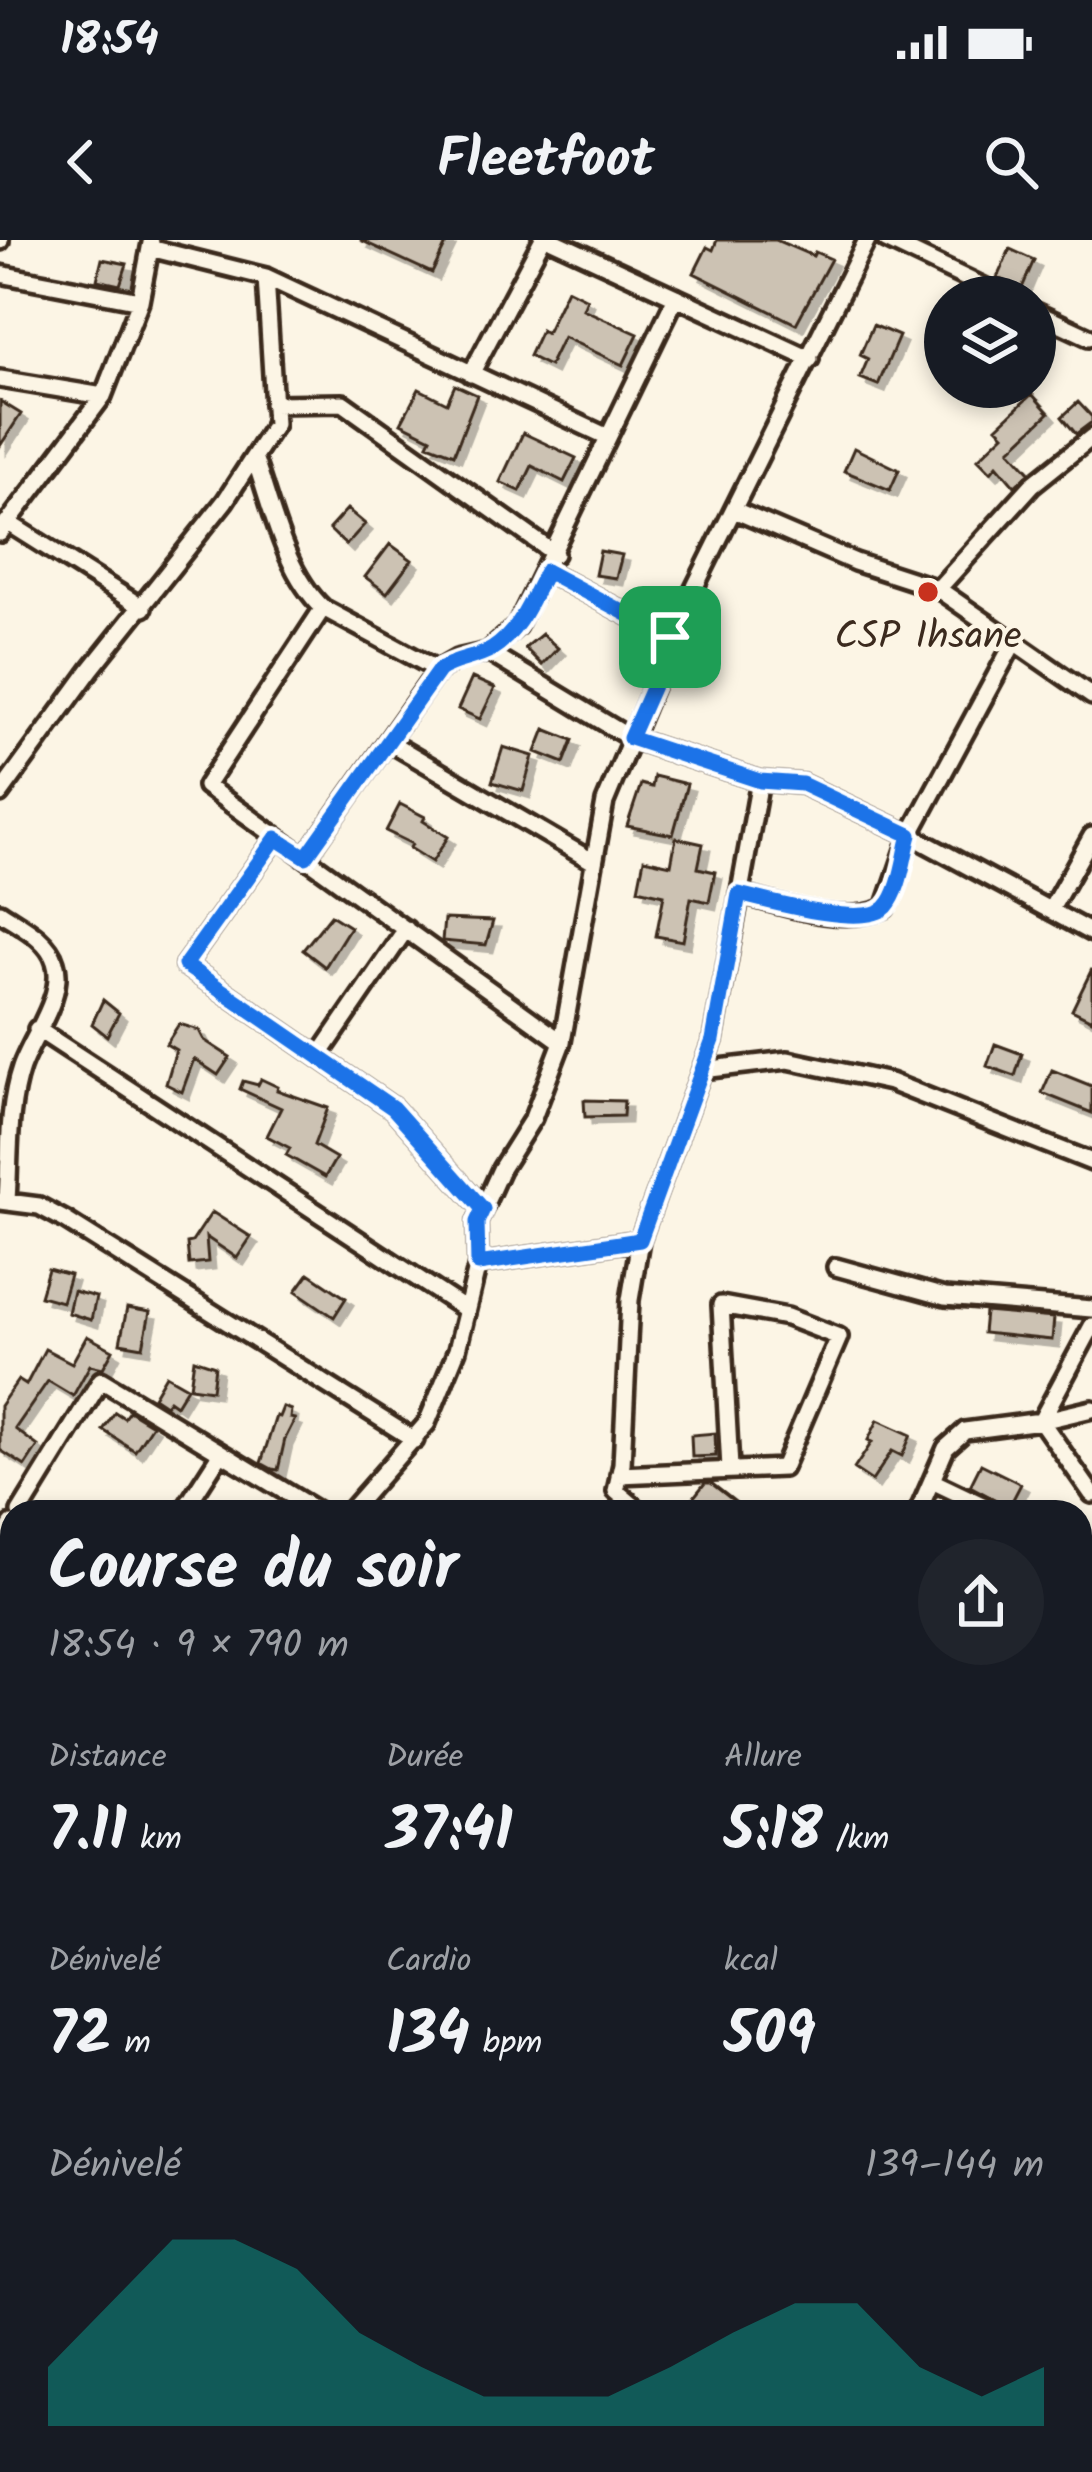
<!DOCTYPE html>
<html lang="fr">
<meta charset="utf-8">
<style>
body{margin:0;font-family:Kalam,sans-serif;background:#20242c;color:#f1f3f6;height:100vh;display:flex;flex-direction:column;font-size:45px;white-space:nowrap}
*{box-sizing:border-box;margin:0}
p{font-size:39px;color:#9ea1a6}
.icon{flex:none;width:66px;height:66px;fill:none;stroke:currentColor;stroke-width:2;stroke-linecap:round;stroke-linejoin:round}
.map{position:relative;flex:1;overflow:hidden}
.side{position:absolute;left:0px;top:1260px;width:1092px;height:972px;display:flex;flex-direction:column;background:#171b24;border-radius:36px 36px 0 0;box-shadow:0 6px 18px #0003}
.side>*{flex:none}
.buttons{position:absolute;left:924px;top:36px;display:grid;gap:24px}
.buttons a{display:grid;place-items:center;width:132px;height:132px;border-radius:50%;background:#171b24;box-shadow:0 6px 18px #0003;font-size:60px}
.pin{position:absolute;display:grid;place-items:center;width:102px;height:102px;color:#fff;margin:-51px;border-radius:24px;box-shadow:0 6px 18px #0006}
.round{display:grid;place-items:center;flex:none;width:126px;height:126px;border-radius:63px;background:#20242c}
.overview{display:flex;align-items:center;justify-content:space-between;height:204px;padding:0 48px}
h1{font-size:66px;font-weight:700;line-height:90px}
.stats{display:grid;grid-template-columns:repeat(3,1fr);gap:18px;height:204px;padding:12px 48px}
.stats div{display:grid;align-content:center}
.stats b{font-size:60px;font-weight:700}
.stats small{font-size:33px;font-weight:400}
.stats p{font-size:33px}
.chart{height:336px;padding:24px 48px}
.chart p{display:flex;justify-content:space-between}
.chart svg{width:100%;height:216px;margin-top:12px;fill:#0f766e;opacity:.7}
.status{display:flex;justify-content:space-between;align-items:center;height:84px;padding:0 60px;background:#171b24;direction:ltr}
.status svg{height:33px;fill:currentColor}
header{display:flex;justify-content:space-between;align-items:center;height:156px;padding:0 48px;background:#171b24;font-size:54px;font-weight:700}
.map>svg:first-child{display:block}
.building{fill:#ccc2b3;stroke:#3b2a1e;stroke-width:3;filter:url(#shadow)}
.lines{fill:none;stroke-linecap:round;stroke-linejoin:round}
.lane-casing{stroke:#3b2a1e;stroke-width:16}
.street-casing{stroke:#3b2a1e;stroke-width:24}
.lane{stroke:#fcf5e5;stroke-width:8}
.street{stroke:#fcf5e5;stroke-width:15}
.route-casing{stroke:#fff;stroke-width:24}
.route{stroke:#1a73e8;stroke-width:15}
.poi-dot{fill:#c8321e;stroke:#fcf5e5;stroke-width:4.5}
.labels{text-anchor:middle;stroke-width:9;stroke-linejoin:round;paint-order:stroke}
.poi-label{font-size:39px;fill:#3b2a1e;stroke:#fcf5e5}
</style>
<div class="status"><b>18:54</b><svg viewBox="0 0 49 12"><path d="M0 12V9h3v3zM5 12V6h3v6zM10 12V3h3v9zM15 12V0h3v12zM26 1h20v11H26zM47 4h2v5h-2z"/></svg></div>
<header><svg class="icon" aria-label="back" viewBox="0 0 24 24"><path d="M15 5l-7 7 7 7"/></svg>Fleetfoot<svg class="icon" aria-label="search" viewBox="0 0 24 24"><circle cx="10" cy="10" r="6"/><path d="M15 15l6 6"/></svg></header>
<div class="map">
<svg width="1092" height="2232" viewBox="0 0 1092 2232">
<defs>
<filter id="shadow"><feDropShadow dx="7" dy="7" stdDeviation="0" flood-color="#0004"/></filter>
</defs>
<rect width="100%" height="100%" fill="#fcf5e5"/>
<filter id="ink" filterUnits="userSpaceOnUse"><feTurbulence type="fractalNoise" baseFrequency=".00833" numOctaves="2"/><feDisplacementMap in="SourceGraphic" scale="24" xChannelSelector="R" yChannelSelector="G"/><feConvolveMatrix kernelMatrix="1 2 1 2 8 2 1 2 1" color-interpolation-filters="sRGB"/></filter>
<g filter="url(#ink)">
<!-- building -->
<path class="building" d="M360 0H448L432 33Z
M717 0H776L813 16 815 12 831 19 796 84 694 33 707 7 713 10Z
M1010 9 1034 20 1022 48 997 38Z
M102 19 127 24 120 45 97 40Z
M567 49 587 59 583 69 638 94 623 125 563 97 549 126 529 116 541 90 546 93Z
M873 85 899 96 878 145 860 138 868 119 860 115Z
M455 145 477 155 454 214 428 204 431 198 401 183 419 149 447 163Z
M1032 154 1049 173 1010 210 1030 232 1015 246 997 225 991 232 978 219 1004 194 997 187Z
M0 161 21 174 0 206Z
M1078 162 1092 177V182L1076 194 1062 177Z
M523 193 576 218 564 242 532 226 520 251 500 242Z
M854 208 899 230 890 250 844 231Z
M347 269 365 284 346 305 329 289Z
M390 304 412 320 387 353 365 337Z
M600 311 622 315 616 338 595 335Z
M542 394 558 408 542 425 525 408Z
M472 438 495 448 480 479 458 469Z
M545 489 573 500 564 523 536 512Z
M503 507 533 516 523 551 492 542Z
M654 536 687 544 673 595 627 586 641 544 652 547Z
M400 564 425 577 423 581 448 597 432 622 410 608 412 604 386 591Z
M676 598 703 604 698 628 715 632 709 662 691 658 683 701 656 696 664 655 638 649 644 619 671 625Z
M331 675 350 687 325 727 303 710Z
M444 679 493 681 486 705 442 701Z
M1092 729V780L1072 770Z
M103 760 119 773 107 796 92 784Z
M179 784 199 790 204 800 230 817 218 835 194 819 182 852 166 844 176 810 166 804Z
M995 804 1022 814 1015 836 987 826Z
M1052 830 1092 846V873L1042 853Z
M261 839 278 847 277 850 328 868 314 905 336 918 325 937 286 915 290 908 267 896 281 868 240 849 243 841 258 845Z
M584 860 624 861 623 876 585 877Z
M212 972 251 997 237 1018 206 997 208 1022 189 1024 187 1003 192 1002Z
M48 1029 70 1035 62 1062 40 1056Z
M309 1033 346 1058 334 1077 296 1051Z
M73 1051 96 1057 91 1080 68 1073Z
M127 1068 150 1072 143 1107 120 1103Z
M985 1072 1054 1078 1052 1100 983 1093Z
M87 1096 113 1110 103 1128 90 1125 73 1156 48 1141 15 1189 38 1206 25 1226 0 1210V1166L18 1140 26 1145 45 1109 72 1123Z
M194 1119 215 1126 212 1150 190 1147Z
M166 1135 187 1147 176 1165 169 1160 165 1165 153 1157Z
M283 1167 291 1170 290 1178 295 1179 285 1199 278 1230 272 1229 261 1223 276 1176 279 1177Z
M129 1171 152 1185 135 1211 103 1190 115 1172 124 1178Z
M878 1180 911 1195 902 1216 892 1211 872 1241 854 1229 872 1202 868 1200Z
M715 1193 716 1216 692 1217 691 1195Z
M981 1224 1021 1244 1009 1267 970 1246Z
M705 1243H711L748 1272H682Z"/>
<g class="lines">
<defs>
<path id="lane" d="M0 1933 12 1941
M432 2220 450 2232
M92 2232 101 2220
M565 2232 573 2220"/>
<path id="street" d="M552 0 810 119
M886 0 1005 57
M0 1V0
M150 8 266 37 608 197
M0 34 140 61
M1035 72 1089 97
M471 134 542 0
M0 139 103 156
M273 164 343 163 555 314
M254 217C272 267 284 331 323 368L438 430
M734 270 855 322 938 349 1092 456
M7 282 143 368
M0 293 103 156 140 61 151 3
M546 331 670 397
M938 349 1032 245 1092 197
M323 368 206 546 562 802
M488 412 630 498 760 541 802 544 910 595 1092 693
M389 502 592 621
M0 554 91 429 225 261 275 184 266 37
M276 598 185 725 393 868 483 969
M306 617 438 430 457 419 488 412 517 386 676 57
M739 654C782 665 842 687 885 668L910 595 1013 404
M1051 669 1092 596
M0 672C19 685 48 698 55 722 66 755 31 798 21 828 7 869 10 917 7 960
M37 789 466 1070
M319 816 406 689
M702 830 788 820 890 842 1092 922
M0 961 39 966 65 980 415 1200
M478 1024 640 1000
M836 1027 945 1057 1092 1069
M1041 1181 1092 1086
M1041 1181 1092 1254
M619 1235 783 1228 839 1097 787 1077 721 1065 730 1228
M932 1241 997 1272
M20 1272 101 1140 319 1272
M183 1272 221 1213
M349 1272 427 1183 457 1110 478 1024 477 982 501 929 533 878 562 802 605 562 660 430 670 397 867 0
M641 1272 616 1251 622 1224 630 1060 640 1000 713 800 760 541
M918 1272 946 1208 965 1191 1041 1181 1092 1169
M0 1304 12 1284
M1080 1326 1092 1315
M0 1351 12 1360
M1080 1511 1092 1501
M1080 1612 1092 1627
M1080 1757 1092 1746
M1080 1915 1092 1923
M1080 2083 1092 2091"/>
</defs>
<!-- lane casing -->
<use href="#lane" class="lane-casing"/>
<!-- street casing -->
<use href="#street" class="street-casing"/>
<!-- lane -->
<use href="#lane" class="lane"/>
<!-- street -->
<use href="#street" class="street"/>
</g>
</g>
<g class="lines" filter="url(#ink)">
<defs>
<path id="route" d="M546 331 670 397 660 430 630 498 760 541 802 544 910 595C904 615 901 651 886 667 864 689 768 661 739 654L713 800 640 1000 478 1024 477 982 483 969 393 868 185 725 276 598 306 617 439 430C455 419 476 419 492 409 520 391 531 360 546 331Z"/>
</defs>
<!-- route casing -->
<use href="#route" class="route-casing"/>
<!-- route -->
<use href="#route" class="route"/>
</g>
<!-- markers -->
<circle class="poi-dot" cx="928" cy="352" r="12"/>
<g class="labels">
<!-- poi labels -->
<g class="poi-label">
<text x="928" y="408">CSP Ihsane</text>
</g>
</g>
</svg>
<div class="buttons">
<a><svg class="icon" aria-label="layers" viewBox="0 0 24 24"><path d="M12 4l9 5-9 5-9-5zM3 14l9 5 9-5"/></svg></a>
</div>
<div class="pin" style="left:670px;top:397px;background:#1e9e55"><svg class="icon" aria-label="arrive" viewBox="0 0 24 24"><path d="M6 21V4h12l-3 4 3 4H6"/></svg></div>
<section class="side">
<div class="overview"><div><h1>Course du soir</h1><p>18:54 · 9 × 790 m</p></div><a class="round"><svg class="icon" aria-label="share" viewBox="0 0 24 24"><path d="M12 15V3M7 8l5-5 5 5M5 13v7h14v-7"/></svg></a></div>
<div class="stats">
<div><p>Distance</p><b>7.11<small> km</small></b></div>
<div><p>Durée</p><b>37:41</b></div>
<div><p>Allure</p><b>5:18<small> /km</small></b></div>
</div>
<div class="stats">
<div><p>Dénivelé</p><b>72<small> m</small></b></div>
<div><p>Cardio</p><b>134<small> bpm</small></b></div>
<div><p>kcal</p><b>509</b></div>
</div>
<div class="chart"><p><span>Dénivelé</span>139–144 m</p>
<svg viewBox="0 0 160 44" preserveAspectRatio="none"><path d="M0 44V32L10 19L20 6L30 6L40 12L50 25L60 32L70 38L80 38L90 38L100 32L110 25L120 19L130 19L140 32L150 38L160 32V44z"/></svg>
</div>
</section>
</div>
